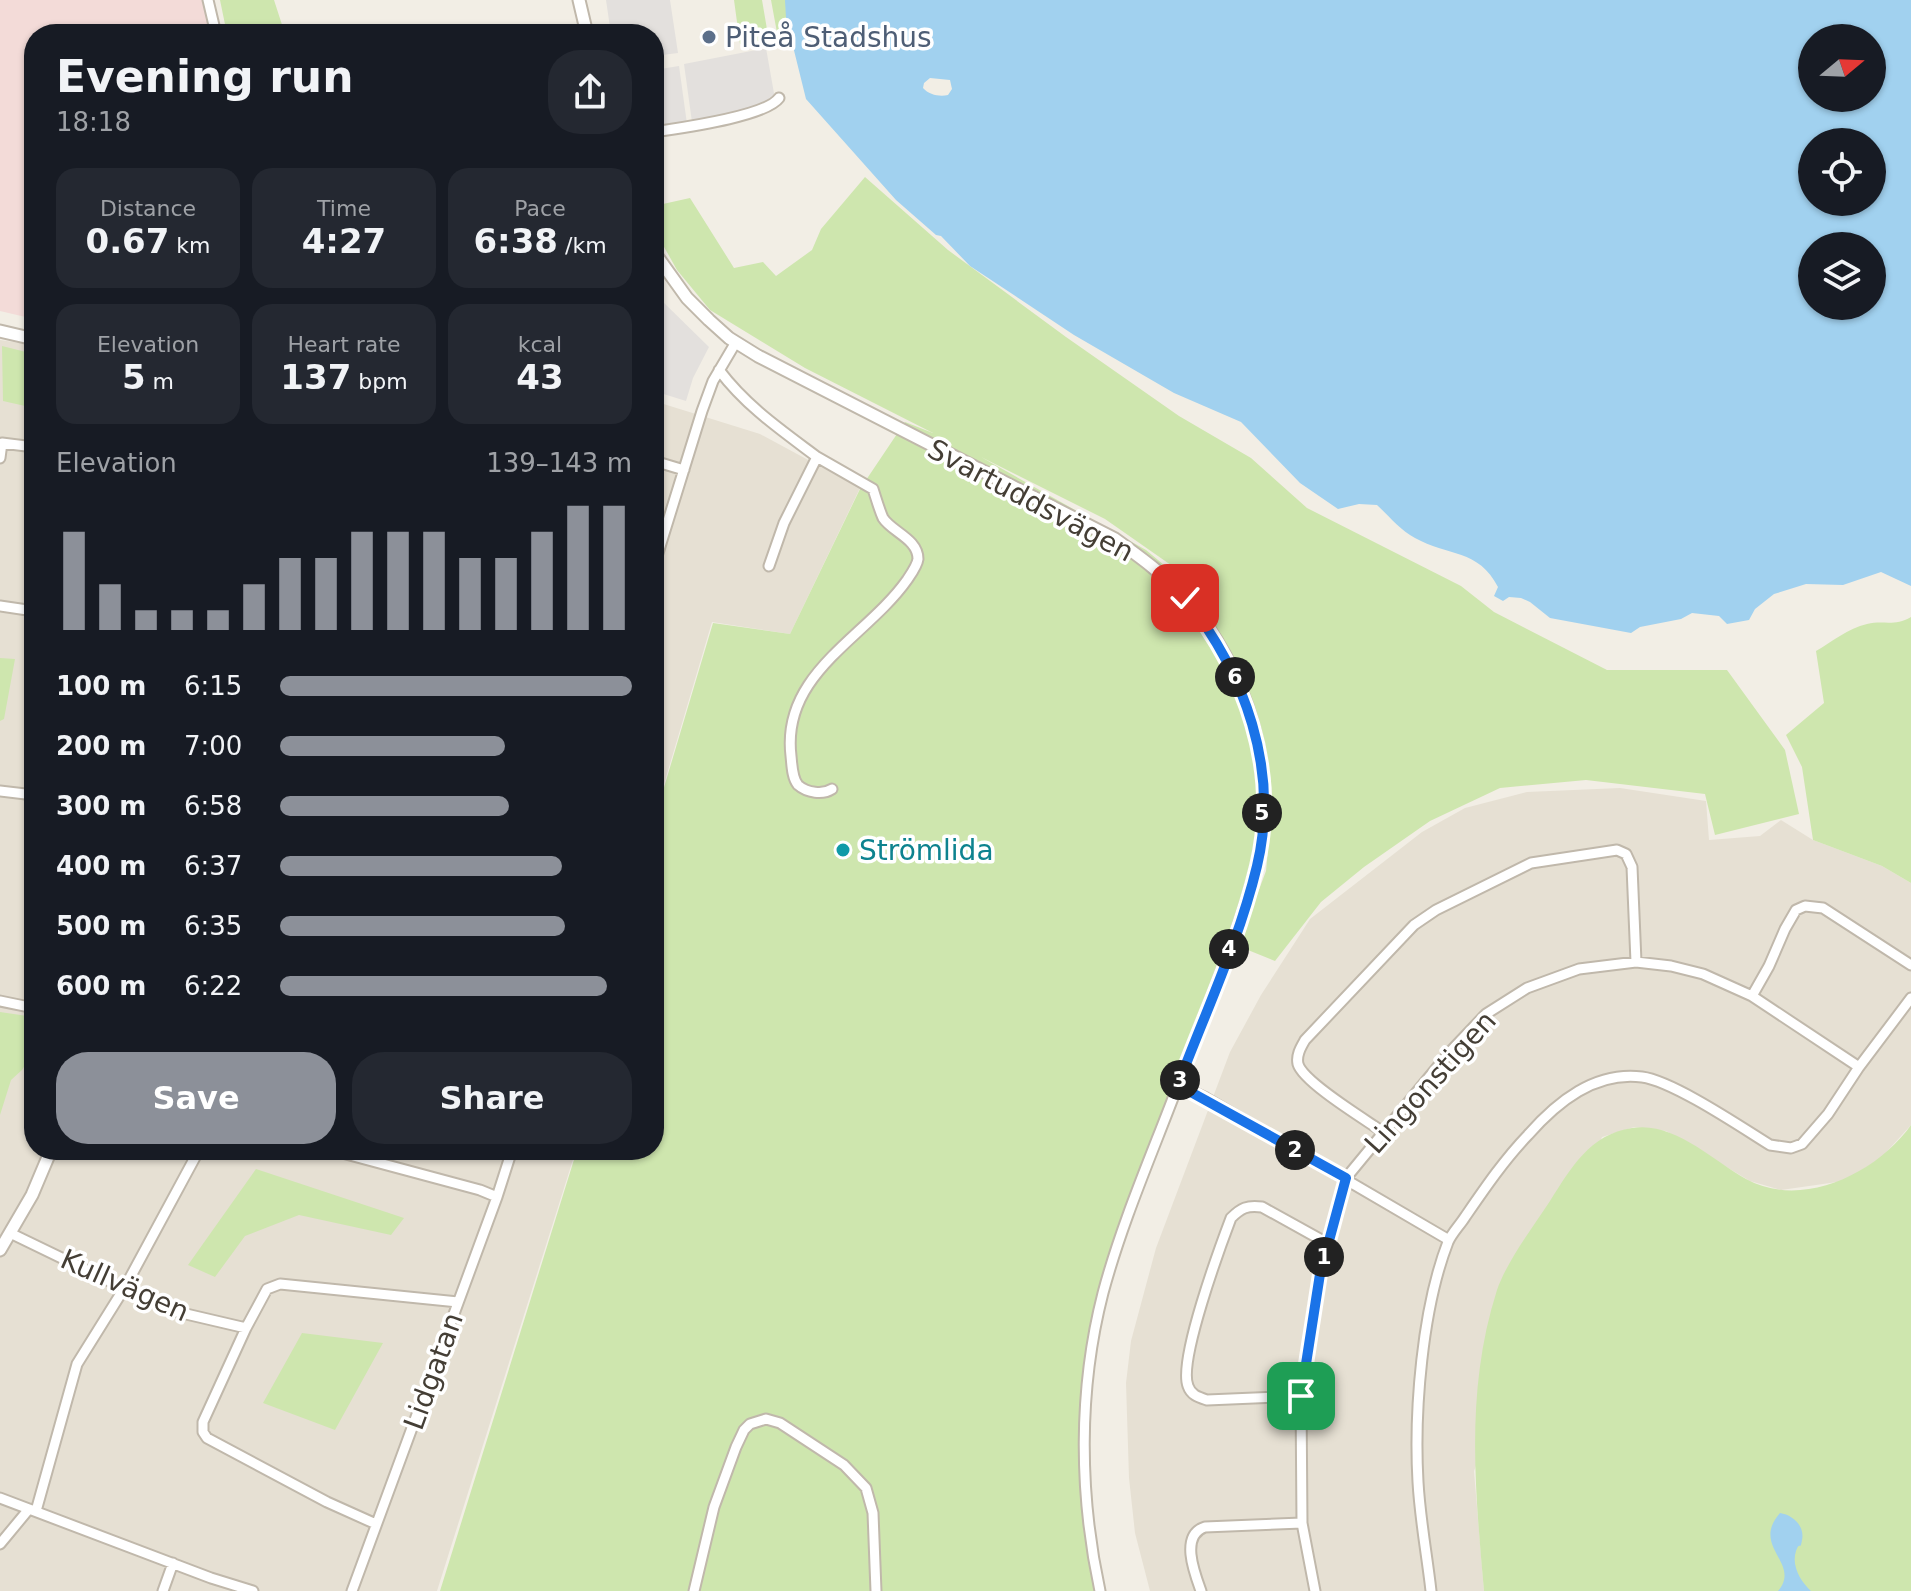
<!DOCTYPE html>
<meta charset="utf-8">
<style>
body{margin:0;font-family:"DejaVu Sans",sans-serif;background:#242831;color:#f1f3f6;height:100vh;display:flex;flex-direction:column;font-size:30px;white-space:nowrap}
*{box-sizing:border-box;margin:0}
p{font-size:26px;color:#9ea1a6}
.icon{flex:none;width:44px;height:44px;fill:none;stroke:currentColor;stroke-width:2;stroke-linecap:round;stroke-linejoin:round}
.map{position:relative;flex:1;overflow:hidden}
.details{position:absolute;left:24px;top:24px;width:640px;height:1136px;display:flex;flex-direction:column;background:#171b24;border-radius:32px;box-shadow:0 2px 6px #0004}
.details>*{flex:none}
.needle{width:52px;rotate:71deg}
.tools{position:absolute;left:1798px;top:24px;display:grid;gap:16px}
.tools a{display:grid;place-items:center;width:88px;height:88px;border-radius:50%;background:#171b24;box-shadow:0 2px 6px #0004;font-size:40px}
.pin{position:absolute;display:grid;place-items:center;width:68px;height:68px;color:#fff;margin:-34px;border-radius:16px;box-shadow:0 4px 12px #0006}
.km{position:absolute;width:40px;height:40px;margin:-20px;border-radius:50%;background:#222;color:#fff;font-size:22px;line-height:40px;text-align:center}
.round{display:grid;place-items:center;flex:none;width:84px;height:84px;border-radius:32px;background:#242831}
.summary{display:flex;align-items:center;justify-content:space-between;height:136px;padding:0 32px}
h1{font-size:44px;font-weight:800;line-height:60px}
.metrics{display:grid;grid-template-columns:repeat(3,1fr);gap:12px;height:136px;padding:8px 32px}
.metrics div{display:grid;align-content:center;border-radius:20px;background:#242831;text-align:center}
.metrics b{font-size:34px;font-weight:800}
.metrics small{font-size:22px;font-weight:400}
.metrics p{font-size:22px}
.chart{height:224px;padding:16px 32px}
.chart p{display:flex;justify-content:space-between}
.chart svg{width:100%;height:144px;margin-top:8px;stroke:#8c9099;stroke-width:6}
.action{display:flex;gap:16px;margin-top:auto;padding:16px 32px}
.action a{flex:1;height:92px;border-radius:32px;background:#8c9099;color:#fff;font-size:32px;font-weight:800;line-height:92px;text-align:center}
.action a+a{background:#242831;color:#f1f3f6}
ul{padding:0 32px;list-style:none;font-size:26px}
li{display:grid;grid-template-columns:128px 96px 1fr;align-items:center;height:60px}
li i{height:20px;border-radius:10px;background:#8c9099}
.map>svg:first-child{display:block}
.residential{fill:#e6e0d3}
.medical{fill:#f3dbd8}
.green{fill:#cee6ae;fill-rule:evenodd}
.parking{fill:#e3e0dd}
.water{fill:#a1d1ef;fill-rule:evenodd}
.lines{fill:none;stroke-linecap:round;stroke-linejoin:round}
.minor-casing{stroke:#c0b8ab;stroke-width:13}
.tertiary-casing{stroke:#c0b8ab;stroke-width:15}
.minor{stroke:#fff;stroke-width:9}
.tertiary{stroke:#fff;stroke-width:11}
.route-casing{stroke:#fff;stroke-width:16}
.route{stroke:#1a73e8;stroke-width:10}
.service-dot{fill:#5c6f8a;stroke:#fff;stroke-width:3}
.culture-dot{fill:#0f9aa8;stroke:#fff;stroke-width:3}
.labels{text-anchor:middle;stroke-width:7;stroke-linejoin:round;paint-order:stroke}
.service-label{font-size:28px;fill:#4e5e75;stroke:#fff;text-anchor:start}
.street-label{font-size:28px;fill:#443e35;stroke:#fff}
.culture-label{font-size:28px;fill:#0d838f;stroke:#fff;text-anchor:start}
</style>
<div class="map">
<svg width="1911" height="1591" viewBox="0 0 1911 1591">
<rect width="100%" height="100%" fill="#f2eee5"/>
<!-- residential -->
<path class="residential" d="M0 340 34 345V1150H576L437 1591H0Z
M654 401 760 434 860 488 790 634 712 622 654 818Z
M1620 788 1706 801 1709 840 1760 836 1781 820 1813 840 1882 866 1911 883V1125L1881 1158 1844 1181 1781 1190 1750 1181 1666 1131 1634 1127 1602 1137 1474 1471 1484 1591H1150L1135 1533 1129 1478 1126 1383 1131 1341 1156 1248 1230 1052 1261 995 1310 919 1422 832 1465 808 1527 792Z"/>
<!-- medical -->
<path class="medical" d="M0 0H204L212 34H34V319L0 311Z"/>
<!-- green -->
<path class="green" d="M220 0H274L285 34H227Z
M734 0H762L769 41 740 44Z
M771 0H791L797 38H778Z
M865 177 948 250 1066 337 1179 416 1251 458 1307 508 1461 586 1494 612 1607 670H1727L1785 750 1799 814 1715 835 1705 794 1586 780 1500 788 1430 821 1364 867 1321 902 1275 961 1238 946 1266 871 1270 828 1101 1300 1082 1443 1103 1591H440L577 1150H654V821L713 623 790 634 860 489 905 422 933 433 805 368 710 310 677 270 654 229V206L690 198 734 268 763 262 776 276 812 250 821 229ZM981 457 1105 519 1178 570 1210 611 1182 580 1146 550Z
M2 346 34 354V408L3 401Z
M1911 617V883L1882 866 1813 840 1802 767 1786 735 1824 703 1816 651C1832 642 1848 628 1867 624 1884 620 1894 627 1911 617Z
M0 658 15 659 4 719 0 721Z
M0 1012 34 1017V1063L27 1062 22 1070 11 1080 0 1115Z
M1911 1125V1591H1484C1475 1489 1465 1390 1497 1290 1507 1261 1533 1227 1550 1201 1571 1168 1590 1134 1632 1128 1674 1121 1712 1160 1746 1179 1802 1210 1877 1173 1911 1125Z
M256 1169 404 1218 391 1235 299 1215 245 1236 215 1277 188 1265Z
M302 1333 383 1343 335 1430 263 1403Z"/>
<!-- parking -->
<path class="parking" d="M606 0H670L678 53 654 56V34H611Z
M766 48 775 99 736 112 692 122 684 64Z
M679 66 687 124 654 128V70Z
M659 298 709 347 693 378 686 401 654 391V299Z"/>
<!-- water -->
<path class="water" d="M785 0H1911V586L1881 572 1843 585 1806 584 1774 594 1755 609 1749 620 1727 624 1719 616 1692 613 1681 619 1640 627 1631 633 1550 618 1530 602 1521 598 1509 597 1503 601 1494 596 1498 587C1479 549 1447 556 1415 538 1400 530 1389 516 1377 505L1359 504 1338 509 1300 483 1241 422 1174 393 1074 335 970 266 941 236 936 235 896 200 806 99 786 18ZM1812 38H1872V98H1812ZM930 78 950 80 952 89 948 95C940 97 929 95 923 88L924 83ZM1812 142H1872V202H1812ZM1812 246H1872V306H1812Z
M1780 1513C1793 1515 1805 1526 1802 1540 1800 1552 1800 1540 1796 1551 1791 1566 1801 1582 1811 1591H1778C1802 1563 1750 1547 1780 1513Z"/>
<g class="lines">
<defs>
<path id="minor" d="M208 0 216 34
M654 132C679 128 765 117 779 98
M719 370C746 406 781 430 817 457L784 523 769 566
M817 457 873 489C876 498 879 509 883 518 892 532 918 539 918 559 917 566 911 574 907 580 866 638 781 673 791 756 792 765 792 778 798 785 807 793 823 795 832 789
M0 458 2 443 34 447
M654 461 684 470
M654 566 702 411 713 381 736 342
M0 606 34 611
M0 791 34 795
M1752 996 1769 966 1785 929 1796 910 1805 906 1823 908 1911 965
M0 1001 34 1008
M1383 1132C1366 1120 1303 1082 1298 1064 1296 1055 1301 1047 1305 1040L1414 925 1436 910 1531 863 1617 850 1626 854 1632 867 1636 962
M331 1150 480 1190 497 1197
M10 1233 169 1310 246 1328 267 1289 280 1284 458 1302
M246 1328 203 1422V1432L207 1438 327 1502 376 1524
M1301 1396 1207 1400C1198 1397 1191 1395 1188 1386 1178 1361 1220 1247 1231 1218 1241 1208 1247 1205 1262 1207L1327 1243
M0 1498 211 1578 253 1591
M36 1511 77 1364 125 1287 199 1150
M0 1544 29 1509
M163 1591 173 1563
M352 1591 497 1197 512 1150
M694 1591 714 1507 736 1447 744 1430 750 1424 766 1419 780 1423 844 1465 866 1488 873 1513 876 1591
M1100 1591C1079 1494 1078 1390 1103 1293 1122 1222 1152 1154 1178 1085L1206 1098 1449 1240
M1201 1591C1194 1572 1180 1535 1205 1527L1302 1523
M1315 1591 1302 1523 1301 1396 1314 1306 1327 1243 1346 1178 1449 1053 1486 1014 1527 988 1579 969 1636 962 1671 966 1703 974 1752 996 1859 1067
M1431 1591C1427 1555 1420 1519 1418 1482 1414 1411 1422 1309 1448 1242 1452 1233 1460 1225 1465 1217 1485 1188 1504 1160 1528 1135 1557 1102 1595 1071 1642 1077 1673 1081 1741 1127 1770 1145L1791 1148 1802 1144 1828 1114 1859 1067 1911 998"/>
<path id="tertiary" d="M579 0 587 34
M654 252 687 298 709 320 729 338 758 356 1115 539C1140 557 1165 575 1185 598 1247 669 1279 773 1257 866 1238 941 1205 1013 1178 1085
M0 331 34 339
M0 1250 32 1195 51 1150"/>
</defs>
<!-- minor casing -->
<use href="#minor" class="minor-casing"/>
<!-- tertiary casing -->
<use href="#tertiary" class="tertiary-casing"/>
<!-- minor -->
<use href="#minor" class="minor"/>
<!-- tertiary -->
<use href="#tertiary" class="tertiary"/>
</g>
<g class="lines">
<defs>
<path id="route" d="M1185 598C1245 673 1280 770 1257 866 1239 941 1205 1013 1178 1085L1346 1178 1320 1274 1301 1396"/>
</defs>
<!-- route casing -->
<use href="#route" class="route-casing"/>
<!-- route -->
<use href="#route" class="route"/>
</g>
<!-- markers -->
<circle class="service-dot" cx="709" cy="37" r="8"/>
<circle class="culture-dot" cx="843" cy="850" r="8"/>
<g class="labels">
<!-- service labels -->
<g class="service-label">
<text x="725" y="47">Piteå Stadshus</text>
</g>
<!-- street labels -->
<g class="street-label">
<text transform="translate(1031 500) rotate(28)" y="10">Svartuddsvägen</text>
<text transform="translate(1430 1082) rotate(-48)" y="10">Lingonstigen</text>
<text transform="translate(125 1285) rotate(24)" y="10">Kullvägen</text>
<text transform="translate(433 1371) rotate(-70)" y="10">Lidgatan</text>
</g>
<!-- culture labels -->
<g class="culture-label">
<text x="859" y="860">Strömlida</text>
</g>
</g>
</svg>
<div class="tools">
<a><svg class="needle" viewBox="-14 -14 28 28"><path d="M0-13l5 13h-10z" fill="#e53935"/><path d="M0 13l5-13h-10z" fill="#9ea1a6"/></svg></a>
<a><svg class="icon" aria-label="locate" viewBox="0 0 24 24"><circle cx="12" cy="12" r="6"/><path d="M12 2v4M12 18v4M2 12h4M18 12h4"/></svg></a>
<a><svg class="icon" aria-label="layers" viewBox="0 0 24 24"><path d="M12 4l9 5-9 5-9-5zM3 14l9 5 9-5"/></svg></a>
</div>
<div class="pin" style="left:1301px;top:1396px;background:#1e9e55"><svg class="icon" aria-label="arrive" viewBox="0 0 24 24"><path d="M6 21V4h12l-3 4 3 4H6"/></svg></div>
<div class="pin" style="left:1185px;top:598px;background:#d93025"><svg class="icon" aria-label="check" viewBox="0 0 24 24"><path d="M5 12l5 5 9-10"/></svg></div>
<b class="km" style="left:1324px;top:1257px">1</b>
<b class="km" style="left:1295px;top:1150px">2</b>
<b class="km" style="left:1180px;top:1080px">3</b>
<b class="km" style="left:1229px;top:949px">4</b>
<b class="km" style="left:1262px;top:813px">5</b>
<b class="km" style="left:1235px;top:677px">6</b>
<section class="details">
<div class="summary"><div><h1>Evening run</h1><p>18:18</p></div><a class="round"><svg class="icon" aria-label="share" viewBox="0 0 24 24"><path d="M12 15V3M7 8l5-5 5 5M5 13v7h14v-7"/></svg></a></div>
<div class="metrics">
<div><p>Distance</p><b>0.67<small> km</small></b></div>
<div><p>Time</p><b>4:27</b></div>
<div><p>Pace</p><b>6:38<small> /km</small></b></div>
</div>
<div class="metrics">
<div><p>Elevation</p><b>5<small> m</small></b></div>
<div><p>Heart rate</p><b>137<small> bpm</small></b></div>
<div><p>kcal</p><b>43</b></div>
</div>
<div class="chart"><p><span>Elevation</span>139–143 m</p>
<svg viewBox="0 0 160 44" preserveAspectRatio="none"><path d="M5 44V14M15 44V30M25 44V38M35 44V38M45 44V38M55 44V30M65 44V22M75 44V22M85 44V14M95 44V14M105 44V14M115 44V22M125 44V22M135 44V14M145 44V6M155 44V6"/></svg>
</div>
<ul>
<li><b>100 m</b>6:15<i style="width:100%"></i></li>
<li><b>200 m</b>7:00<i style="width:64%"></i></li>
<li><b>300 m</b>6:58<i style="width:65%"></i></li>
<li><b>400 m</b>6:37<i style="width:80%"></i></li>
<li><b>500 m</b>6:35<i style="width:81%"></i></li>
<li><b>600 m</b>6:22<i style="width:93%"></i></li>
</ul>
<div class="action"><a>Save</a><a>Share</a></div>
</section>
</div>
